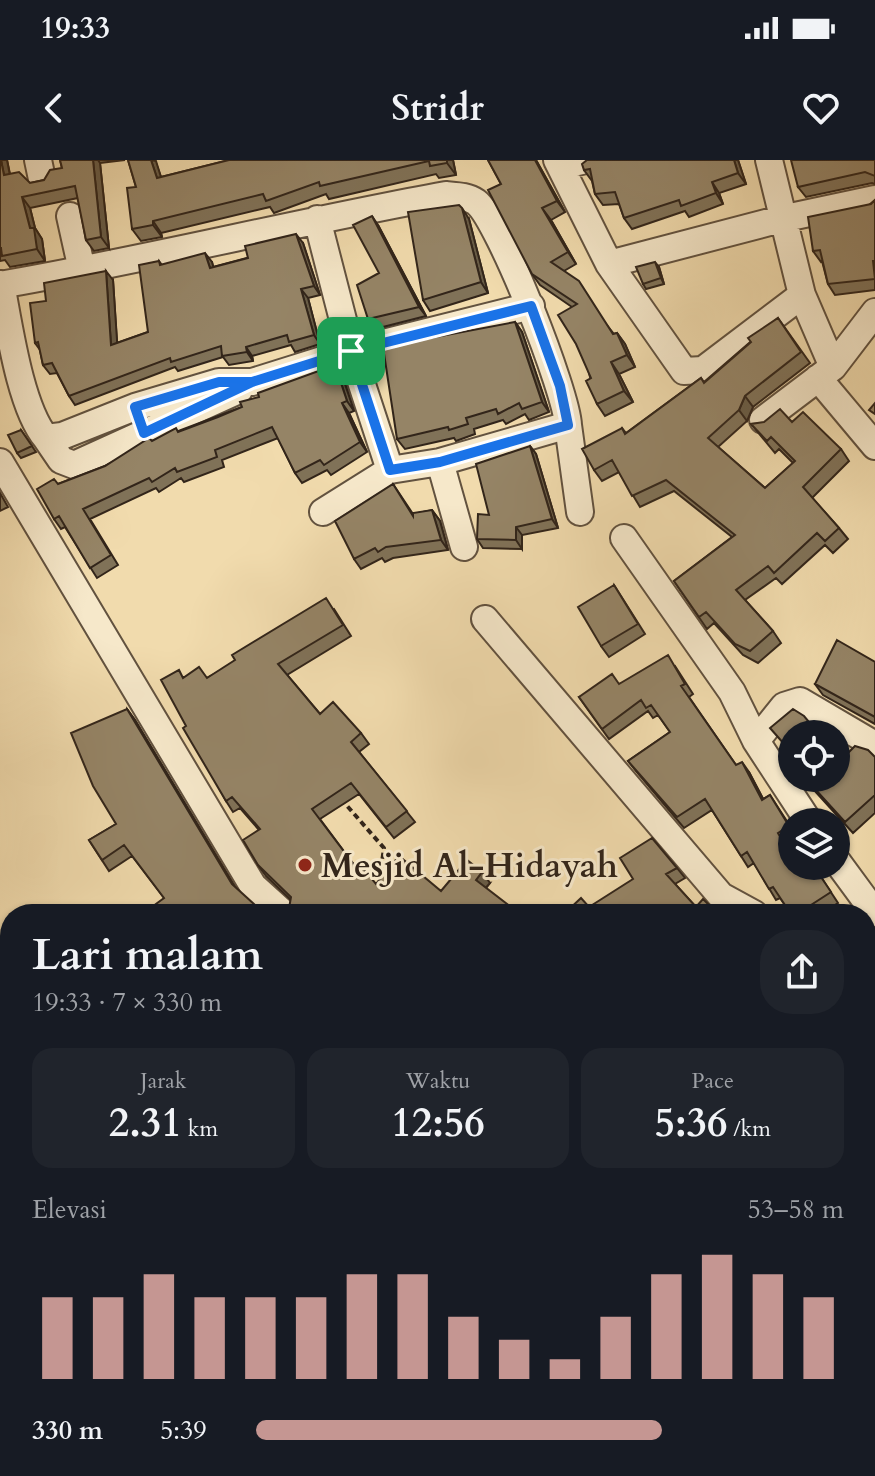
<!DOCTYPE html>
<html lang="id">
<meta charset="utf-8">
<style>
body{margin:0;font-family:Cardo,serif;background:#20242c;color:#f1f3f6;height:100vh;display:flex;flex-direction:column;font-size:30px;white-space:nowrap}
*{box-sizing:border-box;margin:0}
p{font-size:26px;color:#9ea1a6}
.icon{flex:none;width:44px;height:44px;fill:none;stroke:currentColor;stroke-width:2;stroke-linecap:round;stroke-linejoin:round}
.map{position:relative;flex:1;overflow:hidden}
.panel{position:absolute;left:0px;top:744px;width:876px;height:572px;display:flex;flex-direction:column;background:#171b24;border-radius:32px 32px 0 0;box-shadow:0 2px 6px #0004}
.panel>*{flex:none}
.controls{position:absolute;left:778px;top:560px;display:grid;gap:16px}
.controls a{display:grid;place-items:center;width:72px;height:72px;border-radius:50%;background:#171b24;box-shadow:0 2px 6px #0004;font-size:40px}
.pin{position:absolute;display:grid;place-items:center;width:68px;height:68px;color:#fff;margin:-34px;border-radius:16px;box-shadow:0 4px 12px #0006}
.round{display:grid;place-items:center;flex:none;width:84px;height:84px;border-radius:32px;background:#20242c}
.overview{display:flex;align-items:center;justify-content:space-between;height:136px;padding:0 32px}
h1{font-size:44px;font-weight:600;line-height:60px}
.metrics{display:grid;grid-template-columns:repeat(3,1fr);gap:12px;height:136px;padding:8px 32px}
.metrics div{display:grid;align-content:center;border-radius:20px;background:#20242c;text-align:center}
.metrics b{font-size:40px;font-weight:600}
.metrics small{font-size:22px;font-weight:400}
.metrics p{font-size:22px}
.chart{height:224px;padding:16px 32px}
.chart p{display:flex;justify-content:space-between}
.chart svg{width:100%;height:144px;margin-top:8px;stroke:#c59692;stroke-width:6}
ul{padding:0 32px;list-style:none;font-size:26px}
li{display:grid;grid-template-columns:128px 96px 1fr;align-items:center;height:60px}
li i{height:20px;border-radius:10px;background:#c59692}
.status{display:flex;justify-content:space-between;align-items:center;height:56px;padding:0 40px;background:#171b24;direction:ltr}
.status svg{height:22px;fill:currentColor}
header{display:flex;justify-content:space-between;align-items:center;height:104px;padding:0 32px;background:#171b24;font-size:36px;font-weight:600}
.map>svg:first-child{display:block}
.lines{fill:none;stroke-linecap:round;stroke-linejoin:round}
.minor-casing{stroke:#62523f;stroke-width:30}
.path{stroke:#32251a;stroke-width:4;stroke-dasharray:6 4;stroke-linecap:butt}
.minor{stroke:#f6e8ca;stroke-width:26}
.wall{fill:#807258;stroke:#32251a;stroke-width:2}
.shaded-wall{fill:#685c47;stroke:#32251a;stroke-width:2}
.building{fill:#958466;stroke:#32251a;stroke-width:2}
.route-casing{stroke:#fff;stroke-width:16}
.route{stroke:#1a73e8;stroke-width:10}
.poi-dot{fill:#8f2418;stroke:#f6e8ca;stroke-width:3}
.labels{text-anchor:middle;stroke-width:6;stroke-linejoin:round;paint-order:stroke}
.poi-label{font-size:34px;font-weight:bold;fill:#32251a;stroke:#f6e8ca;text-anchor:start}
</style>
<div class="status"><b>19:33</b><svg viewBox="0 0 49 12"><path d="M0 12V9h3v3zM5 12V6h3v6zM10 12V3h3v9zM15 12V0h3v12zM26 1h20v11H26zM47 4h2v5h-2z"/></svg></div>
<header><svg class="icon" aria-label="back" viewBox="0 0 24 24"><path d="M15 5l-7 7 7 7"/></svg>Stridr<svg class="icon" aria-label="heart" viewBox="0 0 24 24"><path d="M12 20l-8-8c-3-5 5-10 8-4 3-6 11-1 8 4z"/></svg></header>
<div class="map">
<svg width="875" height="1316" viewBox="0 0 875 1316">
<rect width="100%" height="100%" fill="#f1dbad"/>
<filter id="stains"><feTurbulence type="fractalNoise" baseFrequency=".0025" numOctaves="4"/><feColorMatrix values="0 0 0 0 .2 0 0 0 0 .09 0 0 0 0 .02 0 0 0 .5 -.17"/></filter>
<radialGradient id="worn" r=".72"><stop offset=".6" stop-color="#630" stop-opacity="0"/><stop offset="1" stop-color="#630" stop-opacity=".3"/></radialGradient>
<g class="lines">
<defs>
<path id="minor" d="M38 0 42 19
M557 0 609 104 684 211 703 210 802 135
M769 0 802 135 833 207
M560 6 586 0
M70 56 82 110
M609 104 781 59 875 39
M1 124C9 165 20 247 46 278L62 276 135 247 219 222H252L351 191 531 146
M0 125C150 99 297 62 446 35 457 36 467 36 476 42 499 59 567 233 568 265L440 302 390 310 351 191 317 59
M818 218 875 286
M763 260 833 207 875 152
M568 265 580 352
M46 278 61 300 74 305 239 230
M0 302 253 726 284 754
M440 302 464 387
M323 352 390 310
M624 378 732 532 756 581 809 662
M485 459 721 736 754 754
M756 581 784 546 800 541 875 585
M836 700 875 753
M866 885 875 897
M866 984 875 973
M866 1093 875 1099
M866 1266V1267
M206 1306 222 1316
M400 1306 411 1316
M734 1306 732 1313 735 1316
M287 1316 293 1306
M462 1316 474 1306"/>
</defs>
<!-- minor casing -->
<use href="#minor" class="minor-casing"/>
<!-- path -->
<path class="path" d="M341 639 384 688 382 702 364 717"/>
<!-- minor -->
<use href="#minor" class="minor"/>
</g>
<!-- wall -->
<path class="wall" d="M0 0H7L10 14 30 23 44 20 62 8 60 0H125L100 3 109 88 94 91 86 80 78 38 30 48 35 68 42 79 45 101 10 107 5 100 0 101Z
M128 0H155L161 17 229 0H453L456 15 439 18 436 14 329 39 326 34 274 53 270 47 161 73 162 77 141 81 132 69 136 27Z
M488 0H536L565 52 551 60 576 104 564 111 614 174 617 173 625 184 635 207 619 214 633 242 605 256 597 244 572 147 540 125 532 114 501 24Z
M587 0H738L746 24 719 33 723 44 689 57 685 51 632 69 624 58 619 44 603 45 595 34 592 21 584 10Z
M875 0V24L872 23 806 37 798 27Z
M875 40V130L835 135 828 124 822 101 821 102 813 91Z
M469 59 488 133 430 151 423 140Z
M378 65 426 156 375 169 368 159 379 113Z
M303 83 320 135 308 138 320 184 295 192 291 185 252 196 253 201 229 205 223 197 178 211 175 207 75 245 69 236 57 213 50 214 43 205 40 190 35 183 113 120 117 183 148 172 159 101 162 105 212 102 213 107Z
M659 107 664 124 646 129 643 124Z
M778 158 810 203 753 247 747 261 718 287 765 328 793 303 779 289 775 293 751 264 792 262 841 289 849 301 812 338 839 368 848 379 833 393 825 385 782 424 776 418 745 440 773 471 781 483 758 503 743 495 714 463 707 469 674 421 732 377 674 331 640 347 619 312 602 321 594 310 622 268 626 273 701 218 704 222Z
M515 162 522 172 549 252 529 260 525 254 506 264 503 260 474 269 475 274 456 281 454 278 405 289 397 279Z
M335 205 342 215 354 251 349 253 367 292 331 315 327 310 302 323 295 313 278 278 222 300 224 307 184 322 181 318 159 332 156 328 90 359 118 405 97 418 65 367 61 369 54 359 58 324 105 306 152 281 242 247 259 237Z
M21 270 36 292 21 298 17 293Z
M530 286 536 294 558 368 522 375V389L483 388 477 379 489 355Z
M393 324 413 354 432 350 440 361 448 390 393 398 385 402 382 398 361 409 354 399Z
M0 333 8 347 0 351Z
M614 425 645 474 609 497 601 486Z
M334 449 351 476 287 515 320 554 361 573 369 584 359 592 415 662 394 678 359 634 320 659 358 710 376 724 441 731 490 723 486 728 291 740 266 716 258 705 259 670 240 648 233 652 226 641 186 566 184 517 207 518Z
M875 502V564L823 535 815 524Z
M675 506 693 534 689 537 736 605 749 612 763 639 770 635 792 669V680L786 684 792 695V706H799L804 715 815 708 838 743 821 754H791L780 738 776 740 754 703 748 707 712 650 684 668 636 611 628 601 670 572 658 555 653 558 648 551 609 579 579 537Z
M127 549 135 560 234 726 164 738 132 696 109 711 89 680 116 664Z
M875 597V653L853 673 803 618H836L840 601Z
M677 708 685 718 675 724 696 747H589Z
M0 1090 10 1095V1134L0 1130Z
M70 1306 78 1316H0Z
M775 1306H866L875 1316H786Z"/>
<!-- shaded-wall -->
<path class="shaded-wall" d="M1 0H7L12 26 4 15Z
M93 0H98L100 3 109 88 101 77Z
M151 0 156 1 165 30 157 18Z
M447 0H453L456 15 447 3Z
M535 0H536L565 52 557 41Z
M734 0H738L746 24 738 13Z
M712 22 719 33 723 44 716 33Z
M22 37 30 48 35 68 42 79 45 101 37 89 30 68Z
M462 48 469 59 488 133 481 122Z
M542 48 551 60 576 104 568 92Z
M372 56 378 65 426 156 419 147Z
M153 61 161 73 162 77 153 65Z
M296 74 303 83 320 135 314 126Z
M205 93 212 102 216 117 210 108Z
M655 102 659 107 664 124 661 118Z
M106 111 113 120 118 195 111 185Z
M301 129 308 138 320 184 314 175Z
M515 162 522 172 549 252 542 242Z
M617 173 625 184 635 207 627 195Z
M246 187 252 196 253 201 247 192Z
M611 202 619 214 633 242 624 231Z
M335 205 342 215 354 251 347 241Z
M745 236 753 247 747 261 739 250Z
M342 243 349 253 367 292 360 282Z
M530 286 536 294 558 368 552 359Z
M432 350 440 361 448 390 441 380Z
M516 367 522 375V389L516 380Z
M127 549 135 560 240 735 232 724Z
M742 602 749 612 769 650 762 640Z
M482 712 490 723 483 731 476 720Z
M869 1164 875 1172V1177L866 1193V1169Z
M10 1188V1207L0 1218V1199Z
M875 1213V1237L869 1248 866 1244V1229Z
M351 1306H365L361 1316H349L348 1314Z
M686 1306H700L694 1316Z
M593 1309 598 1316H588Z"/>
<!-- building -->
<path class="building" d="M0 0H1L4 15 19 12 30 23 44 20 50 10 62 8 60 0H93L101 77 86 80 75 26 22 37 30 68H34L37 89 2 96 1 88H0Z
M128 0H151L157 18 229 0H447V3L430 6 429 1 320 26 319 22 266 41 263 34 153 61V65L132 69 127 28 136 27Z
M488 0H535L557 41 542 48 568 92 551 102 579 121 613 174 617 173 627 195 611 202 624 231 597 244 586 221 591 218 576 184 558 155 577 144 532 114 488 30 501 24Z
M587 0H734L738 13 712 22 716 33 681 46 679 40 624 58 615 32 595 34 590 9 584 10 582 4Z
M791 0H875V16L865 12 798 27Z
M875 40V101H873L875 119 828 124 820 90 813 91 808 57 871 44Z
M459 45 462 48 481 122 423 140 408 52Z
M372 56 419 147 368 159 357 125 379 113 353 65Z
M296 74 314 126 301 129 314 175 289 182 287 175 246 187 247 192 222 196 221 186 171 202 170 198 69 236 52 203 43 205 38 182 35 183 30 143 46 141 44 123 106 111 111 185 148 172 139 105 159 101 160 105 205 93 210 108 248 98 245 86Z
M655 102 661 118 643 124 636 107Z
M778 158 801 192 745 236 739 250 708 278 765 328 795 301 771 277 767 281 751 264 764 262 780 249 792 262 803 252 841 289 803 327 839 368 825 381 817 373 774 413 768 406 736 430 773 471 750 491 735 484 706 452 699 457 674 421 735 375 666 320 632 336 612 300 594 310 582 289 622 268 625 274 701 218 704 223 751 182 748 178Z
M515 162 542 242 522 249 519 243 498 254 496 249 466 258 468 264 449 270 448 267 397 279 383 187Z
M335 205 347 241 342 243 360 282 324 305 320 300 295 313 272 267 215 290 217 297 177 312 175 308 152 322 149 318 83 349 111 395 90 408 59 356 54 359 37 329 54 319 58 324 105 306 149 278 152 281 176 268 178 272 218 257 242 247 240 242 259 237 258 233Z
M875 243V254L869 250Z
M21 270 32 286 17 293 8 275Z
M530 286 552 359 516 367V380L477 379 478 354 489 355 476 304Z
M393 324 413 356V353L432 350 441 380 386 387 378 392 375 388 354 399 335 361Z
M614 425 638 464 601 486 578 447Z
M326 438 343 465 278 504 320 554 333 542 361 573 351 582 407 651 386 667 351 623 312 649 358 710 362 707 376 724 399 696 441 731 467 700 482 712 476 720 520 754H288L291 737 258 705 243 680 260 669 232 637 226 641 183 568 186 566 161 520 179 510 183 518 199 507 207 518 235 500 232 495Z
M837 480 875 502V557L815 524Z
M668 495 685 524 681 526 736 605 742 602 762 640 770 635 789 666 778 673 792 697V706H797L803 716 815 708 831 732 797 754H791L773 727 769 729 747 692 741 696 705 639 677 657 628 601 670 572 651 545 646 548 641 540 602 569 579 537 612 514 619 524Z
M127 549 232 724 265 754H147L145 752 164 738 124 685 102 700 89 680 116 664 93 626 71 573Z
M793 549 804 556 819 574H792V593L770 568Z
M855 586 868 590 875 597V635L845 662 805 618H836V596L840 601Z
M652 678 677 708 666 714 696 747 703 739 718 754H564L581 738 589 747 633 719 620 698Z
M0 1090 10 1095V1126L0 1122Z
M866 1131 875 1136V1167L869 1164 866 1169Z
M0 1160 10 1167V1188L0 1199Z
M866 1206 875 1211 866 1229Z
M10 1266V1306H70L73 1309 64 1316H0V1274Z
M866 1273 875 1275V1316H792L779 1306H866Z
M155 1306H180L191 1313 189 1316H148Z
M294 1306H351L348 1314 351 1316H288Z
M514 1306H589L593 1309 588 1316H512L517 1309Z
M643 1306H687L702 1316H642L638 1314Z"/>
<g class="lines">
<defs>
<path id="route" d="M351 191 252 222 144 273 135 247 219 222H252L351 191 390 310 440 302 568 265 560 226 531 146 351 191"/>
</defs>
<!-- route casing -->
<use href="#route" class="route-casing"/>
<!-- route -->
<use href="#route" class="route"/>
</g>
<!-- markers -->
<circle class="poi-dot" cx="305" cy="705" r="8"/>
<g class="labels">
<!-- poi labels -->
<g class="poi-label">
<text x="321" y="717">Mesjid Al-Hidayah</text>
</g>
</g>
<rect width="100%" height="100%" filter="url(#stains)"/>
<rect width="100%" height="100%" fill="url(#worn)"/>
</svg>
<div class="controls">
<a><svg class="icon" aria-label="locate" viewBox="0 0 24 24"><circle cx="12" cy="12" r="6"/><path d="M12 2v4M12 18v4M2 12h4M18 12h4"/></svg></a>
<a><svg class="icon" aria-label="layers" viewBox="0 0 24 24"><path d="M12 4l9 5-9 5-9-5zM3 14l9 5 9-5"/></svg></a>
</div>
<div class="pin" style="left:351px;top:191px;background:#1e9e55"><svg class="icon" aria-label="arrive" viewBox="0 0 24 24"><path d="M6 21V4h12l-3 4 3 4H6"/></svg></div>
<section class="panel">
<div class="overview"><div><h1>Lari malam</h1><p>19:33 · 7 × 330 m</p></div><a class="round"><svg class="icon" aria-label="share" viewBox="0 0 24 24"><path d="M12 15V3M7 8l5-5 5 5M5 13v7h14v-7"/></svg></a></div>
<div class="metrics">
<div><p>Jarak</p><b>2.31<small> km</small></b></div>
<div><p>Waktu</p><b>12:56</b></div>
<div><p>Pace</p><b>5:36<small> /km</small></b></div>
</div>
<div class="chart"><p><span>Elevasi</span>53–58 m</p>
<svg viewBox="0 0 160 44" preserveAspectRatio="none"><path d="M5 44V19M15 44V19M25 44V12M35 44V19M45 44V19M55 44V19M65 44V12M75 44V12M85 44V25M95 44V32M105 44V38M115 44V25M125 44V12M135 44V6M145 44V12M155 44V19"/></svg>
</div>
<ul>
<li><b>330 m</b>5:39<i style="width:69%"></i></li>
</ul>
</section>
</div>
